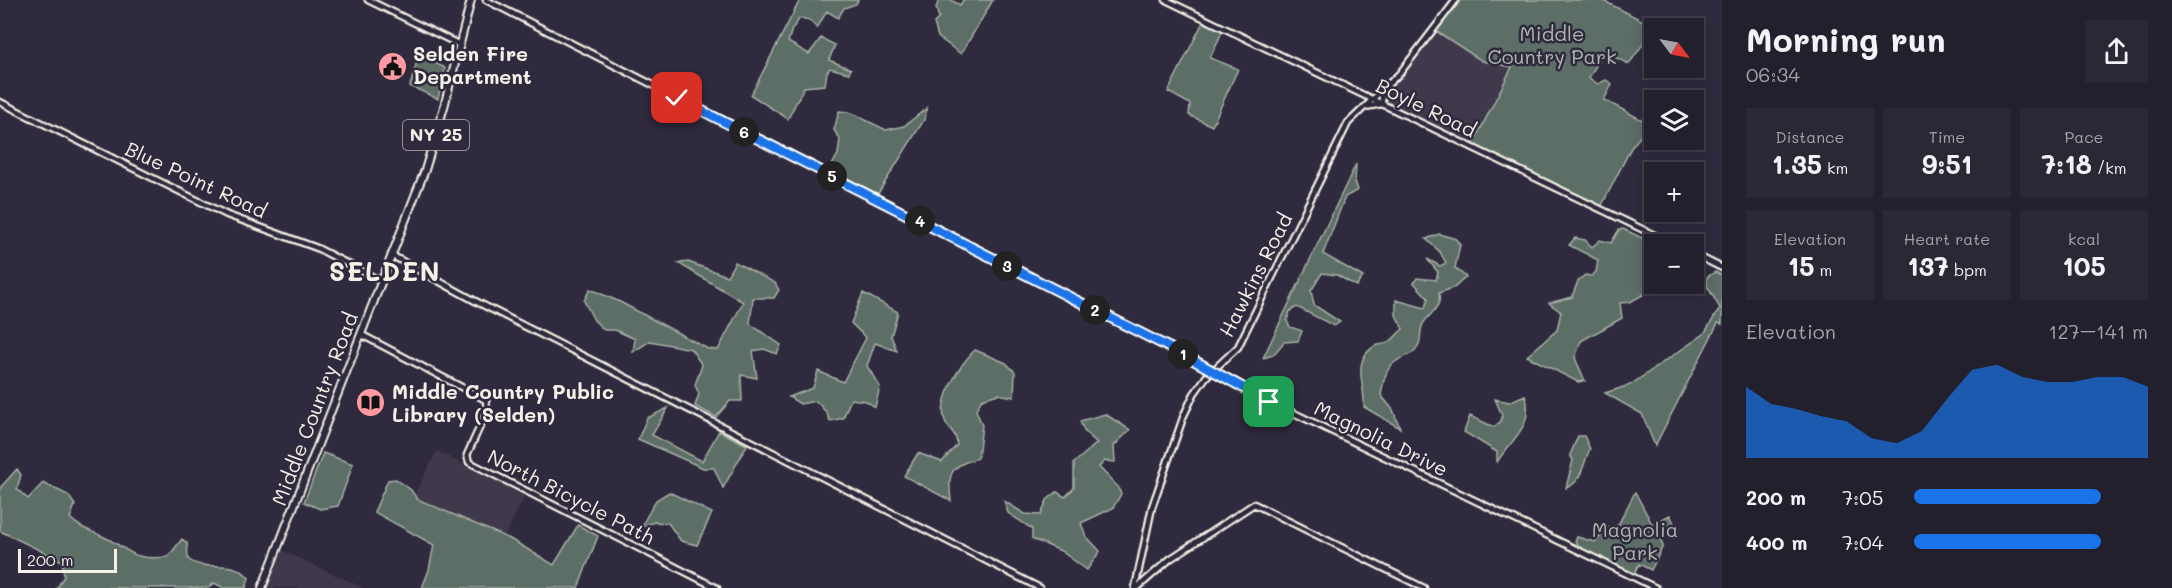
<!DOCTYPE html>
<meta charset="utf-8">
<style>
body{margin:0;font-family:Mali,sans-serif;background:#2b2836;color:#f1f3f6;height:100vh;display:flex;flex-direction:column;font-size:22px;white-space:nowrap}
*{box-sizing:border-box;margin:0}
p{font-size:20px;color:#a3a3aa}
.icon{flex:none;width:33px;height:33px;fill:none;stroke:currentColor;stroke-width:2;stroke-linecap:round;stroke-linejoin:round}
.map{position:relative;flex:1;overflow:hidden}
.side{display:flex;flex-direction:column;background:#23202e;width:450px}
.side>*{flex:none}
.needle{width:39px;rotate:122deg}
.tools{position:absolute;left:1644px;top:18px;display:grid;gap:12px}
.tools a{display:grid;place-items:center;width:60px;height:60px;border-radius:0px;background:#23202e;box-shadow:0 3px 15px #0003,0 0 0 2px #403e4a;font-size:30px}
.scale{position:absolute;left:18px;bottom:15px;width:99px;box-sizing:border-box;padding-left:6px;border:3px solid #f4f1e8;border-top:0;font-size:16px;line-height:21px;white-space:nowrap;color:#f4f1e8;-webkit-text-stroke:4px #2f2a3d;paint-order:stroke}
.pin{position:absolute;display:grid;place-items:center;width:51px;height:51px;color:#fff;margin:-26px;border-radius:12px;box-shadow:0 3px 9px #0006}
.km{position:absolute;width:30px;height:30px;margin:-15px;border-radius:50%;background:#222;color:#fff;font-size:16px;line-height:30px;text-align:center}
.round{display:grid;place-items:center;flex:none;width:63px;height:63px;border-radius:0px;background:#2b2836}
.headline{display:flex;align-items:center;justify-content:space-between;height:102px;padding:0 24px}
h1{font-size:33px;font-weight:700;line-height:45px}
.stats{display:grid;grid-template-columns:repeat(3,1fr);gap:9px;height:102px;padding:6px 24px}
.stats div{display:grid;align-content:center;border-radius:0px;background:#2b2836;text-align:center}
.stats b{font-size:26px;font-weight:700}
.stats small{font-size:16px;font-weight:400}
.stats p{font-size:16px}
.chart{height:168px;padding:12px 24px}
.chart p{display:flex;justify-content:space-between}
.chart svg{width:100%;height:108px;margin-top:6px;fill:#1a73e8;opacity:.7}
ul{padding:0 24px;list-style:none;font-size:20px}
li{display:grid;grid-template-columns:96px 72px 1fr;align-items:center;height:45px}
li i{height:15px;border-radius:8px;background:#1a73e8}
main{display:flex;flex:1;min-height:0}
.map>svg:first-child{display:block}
.built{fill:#40374c}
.green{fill:#5b6e66;stroke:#a8b0a7;stroke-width:1.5}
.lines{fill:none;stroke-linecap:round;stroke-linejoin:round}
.minor-casing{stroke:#f4f1e8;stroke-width:9}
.major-casing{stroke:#f4f1e8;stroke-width:10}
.minor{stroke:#2f2a3d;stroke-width:4.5}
.major{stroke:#2f2a3d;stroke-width:6}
.route-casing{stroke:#fff;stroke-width:12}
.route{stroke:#1a73e8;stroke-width:8}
.labels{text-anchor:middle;stroke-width:5;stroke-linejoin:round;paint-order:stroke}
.shield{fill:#2f2a3d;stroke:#b9b5b5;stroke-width:1.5}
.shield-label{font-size:18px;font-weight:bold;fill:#f4f1e8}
.park-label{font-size:20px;fill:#afb6ae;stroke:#2f2a3d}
.poi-label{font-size:20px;font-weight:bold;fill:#f4f1e8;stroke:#2f2a3d;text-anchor:start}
.street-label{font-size:20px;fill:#f4f1e8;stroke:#2f2a3d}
.district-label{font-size:26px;font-weight:bold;letter-spacing:1.5px;fill:#f4f1e8;stroke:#2f2a3d}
</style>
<main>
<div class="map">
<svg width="1722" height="588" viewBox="0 0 1722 588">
<rect width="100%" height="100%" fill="#2f2a3d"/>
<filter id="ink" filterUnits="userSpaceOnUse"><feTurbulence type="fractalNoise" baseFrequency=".0167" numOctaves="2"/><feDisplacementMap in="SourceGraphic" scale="12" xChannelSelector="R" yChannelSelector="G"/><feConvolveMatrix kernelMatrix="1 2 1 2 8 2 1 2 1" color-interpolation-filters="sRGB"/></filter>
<g filter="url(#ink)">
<!-- built -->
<path class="built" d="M1435 31 1482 61 1513 67 1472 146 1376 99Z
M437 451 525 496 505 536 413 497Z
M279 549 364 588H258Z"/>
<!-- green -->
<path class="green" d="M800 0H858L856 4 844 8 838 18 827 11 817 28 809 20 800 18 792 29 788 42 809 54 821 38 835 45 829 60 851 69 849 73 830 68 827 72 825 85 804 87 788 119 751 95Z
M939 0H951L960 5 963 0H993L961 54 938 37 934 23 939 18 936 8Z
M1459 0H1602L1655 27 1629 64 1604 52 1589 78 1598 84 1606 80 1612 84 1604 100 1650 124 1631 148 1601 207 1472 146 1512 67 1482 61 1436 31Z
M1204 20 1223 30 1210 58 1238 69 1212 126 1189 115 1190 104 1168 92Z
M419 54 445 68 438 99 410 86Z
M927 108 924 120 877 195 830 169 838 154 840 139 834 130 839 111 849 112 886 130 904 126Z
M1356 164 1355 181 1358 190 1345 197 1323 254 1363 277 1356 286 1337 275 1322 273 1311 291 1314 305 1340 322 1334 326 1297 307 1290 311 1287 321 1290 327 1302 331 1298 341 1284 342 1273 355 1263 358Z
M1623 229 1655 244 1654 284H1673L1660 293H1646L1630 302 1620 303 1622 318 1581 341 1575 358 1585 381 1578 382 1527 356 1557 330 1561 312 1549 303 1572 297 1578 281 1585 275 1591 276 1596 272 1598 260 1569 245 1575 238 1585 240 1592 247 1600 240 1611 243 1619 230Z
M1439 234 1456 239 1460 245 1455 268 1466 277 1455 287 1439 293C1442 309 1430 312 1423 324 1419 331 1422 340 1418 346 1412 357 1403 356 1395 362 1385 369 1383 384 1381 395L1393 410 1400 428 1364 407C1366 386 1350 361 1375 346 1379 344 1385 345 1389 342 1394 339 1398 333 1403 329L1396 315V300L1425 308 1428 298 1414 283 1417 278 1436 280 1438 272 1427 259 1440 266 1446 263 1440 252 1426 239Z
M688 262 727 276 735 262 775 283 779 290 774 298H753L750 324 781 345 777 354 764 349 753 351 757 378 741 375 742 401H730L716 417 695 406 699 394 695 385 702 365 691 349 650 341 633 352 635 339 615 330H604L594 320 584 301 590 289 620 302 708 349 718 350 743 302 678 263Z
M1715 272 1722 275V324L1718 323 1655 446 1642 414 1605 393 1630 385 1704 334 1720 308 1707 286V277Z
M863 293 898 312 891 336 897 351 875 343 867 366 880 387 875 407 866 401 851 399 843 418 830 421 826 412 816 401 800 404 789 397 813 388 818 371 843 382 866 338 851 323Z
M975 350 1006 363 1015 372 1014 397 998 394 982 399 976 410 982 425 978 458C949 466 948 473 951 501L904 476 918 453 942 462 957 445C956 430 949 432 945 421 937 401 960 364 975 350Z
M1525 395C1535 425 1512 439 1497 462V452L1464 432 1470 416 1494 427 1501 421 1502 415 1495 399 1509 402Z
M668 408 652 435 702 461 719 431 747 445 723 488 714 468H703L638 439 647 418Z
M1105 414 1130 430 1114 446 1115 462 1105 461 1099 467 1117 486 1121 494 1113 508 1081 523 1086 536 1100 551 1087 570 1061 551 1032 539V529L1008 513 1004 501 1025 514 1041 515 1047 500 1057 492 1065 497 1074 488V463L1097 443 1084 431 1080 421Z
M1578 436H1584L1590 449C1583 463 1582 483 1566 488L1573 460 1570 455Z
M323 453 353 464 338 506 320 509 304 502Z
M17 469 21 475 17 489 28 499 43 483 68 495 75 505 70 518C81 529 89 530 102 536 132 550 130 561 168 557L182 539 187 543 188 559C207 574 232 556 249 578L246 588H224L214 583 208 588H57L64 576 62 561 0 531V488Z
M396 479 411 490 417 499 510 539 554 565 578 525 598 536 578 588H422L429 570 434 545 374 512 388 480Z
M669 492 712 513 697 545 681 541 668 523 654 522 641 527 656 500Z
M1635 492 1652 524 1670 515 1674 523 1657 533 1663 546 1651 570 1639 564 1633 576 1601 560 1602 557 1583 551 1575 541 1577 537 1595 542 1608 528 1618 525Z"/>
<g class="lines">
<defs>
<path id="minor" d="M368 0 460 45
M486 0 1186 356 1269 401 1656 588
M1166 0 1673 244
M0 102 227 215 317 248 381 281
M1365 107 1382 104V91
M1694 254 1722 268
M391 255 479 303 1040 588
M362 335 486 400 487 411 467 455 469 462 717 588
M1135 588 1152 507 1184 415 1194 394 1206 377 1238 347 1348 123 1400 73 1456 0
M1137 588 1170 559 1254 504 1424 588"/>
<path id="major" d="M262 588 425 170 444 107 471 0"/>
</defs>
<!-- minor casing -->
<use href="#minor" class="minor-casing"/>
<!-- major casing -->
<use href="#major" class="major-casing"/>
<!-- minor -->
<use href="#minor" class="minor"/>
<!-- major -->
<use href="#major" class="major"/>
</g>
</g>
<g class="lines" filter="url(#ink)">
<defs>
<path id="route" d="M677 98 1186 356 1269 402"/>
</defs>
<!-- route casing -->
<use href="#route" class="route-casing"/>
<!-- route -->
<use href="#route" class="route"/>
</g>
<!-- icons -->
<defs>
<symbol id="civic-disc" viewBox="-11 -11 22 22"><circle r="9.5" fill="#ff9aa2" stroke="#2f2a3d"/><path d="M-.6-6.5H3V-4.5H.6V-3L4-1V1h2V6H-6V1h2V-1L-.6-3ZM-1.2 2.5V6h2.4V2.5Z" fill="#111"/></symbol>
<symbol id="library-disc" viewBox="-11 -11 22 22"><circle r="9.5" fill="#ff9aa2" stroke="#2f2a3d"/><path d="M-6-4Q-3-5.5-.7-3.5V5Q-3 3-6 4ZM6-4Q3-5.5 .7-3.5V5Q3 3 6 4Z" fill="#111"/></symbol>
</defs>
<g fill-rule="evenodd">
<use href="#civic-disc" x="376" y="50" width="33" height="33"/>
<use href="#library-disc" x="354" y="386" width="33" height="33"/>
</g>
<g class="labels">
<!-- shield labels -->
<rect class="shield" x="403" y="120" width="66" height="30" rx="4.5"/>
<g class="shield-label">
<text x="436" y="141">NY 25</text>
</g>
<!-- park labels -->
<g class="park-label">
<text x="1552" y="41">Middle<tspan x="1552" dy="23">Country Park</tspan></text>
<text x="1635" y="537">Magnolia<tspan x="1635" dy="23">Park</tspan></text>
</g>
<!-- poi labels -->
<g class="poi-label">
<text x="413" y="61">Selden Fire<tspan x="413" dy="23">Department</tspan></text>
<text x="392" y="399">Middle Country Public<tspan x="392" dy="23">Library (Selden)</tspan></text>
</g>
<!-- street labels -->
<g class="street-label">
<text transform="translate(1426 108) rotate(26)" y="7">Boyle Road</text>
<text transform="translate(196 180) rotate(25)" y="7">Blue Point Road</text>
<text transform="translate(1256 275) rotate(-63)" y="7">Hawkins Road</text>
<text transform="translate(315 409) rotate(-69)" y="7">Middle Country Road</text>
<text transform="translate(1381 439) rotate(26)" y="7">Magnolia Drive</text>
<text transform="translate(571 497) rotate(27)" y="7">North Bicycle Path</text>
</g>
<!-- district labels -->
<g class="district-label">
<text x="385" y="281">SELDEN</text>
</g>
</g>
</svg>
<div class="tools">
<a><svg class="needle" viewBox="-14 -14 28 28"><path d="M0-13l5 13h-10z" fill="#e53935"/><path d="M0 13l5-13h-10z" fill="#a3a3aa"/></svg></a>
<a><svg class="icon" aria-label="layers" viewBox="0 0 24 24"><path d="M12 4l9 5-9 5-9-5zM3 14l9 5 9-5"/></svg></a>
<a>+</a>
<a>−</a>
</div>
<div class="scale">200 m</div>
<div class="pin" style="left:1269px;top:402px;background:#1e9e55"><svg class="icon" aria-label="arrive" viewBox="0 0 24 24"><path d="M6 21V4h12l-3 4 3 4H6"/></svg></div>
<div class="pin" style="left:677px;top:98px;background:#d93025"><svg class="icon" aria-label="check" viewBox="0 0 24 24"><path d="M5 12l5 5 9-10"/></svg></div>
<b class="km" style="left:1183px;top:354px">1</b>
<b class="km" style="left:1095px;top:310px">2</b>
<b class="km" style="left:1007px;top:266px">3</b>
<b class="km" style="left:920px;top:221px">4</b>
<b class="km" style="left:832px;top:176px">5</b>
<b class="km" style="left:744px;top:132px">6</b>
</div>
<section class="side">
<div class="headline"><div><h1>Morning run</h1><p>06:34</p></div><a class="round"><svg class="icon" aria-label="share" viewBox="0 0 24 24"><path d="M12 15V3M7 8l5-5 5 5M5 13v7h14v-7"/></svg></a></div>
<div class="stats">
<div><p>Distance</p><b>1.35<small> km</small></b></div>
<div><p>Time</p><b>9:51</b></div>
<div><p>Pace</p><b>7:18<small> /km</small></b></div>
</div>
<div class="stats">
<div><p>Elevation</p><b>15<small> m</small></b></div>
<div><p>Heart rate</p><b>137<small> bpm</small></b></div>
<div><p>kcal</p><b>105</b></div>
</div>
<div class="chart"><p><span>Elevation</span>127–141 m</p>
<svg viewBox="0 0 160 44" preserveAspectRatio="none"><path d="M0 44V15L10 22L20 24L30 27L40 29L50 36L60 38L70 33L80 20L90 8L100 6L110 11L120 13L130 13L140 11L150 11L160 15V44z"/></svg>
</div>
<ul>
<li><b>200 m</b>7:05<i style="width:80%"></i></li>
<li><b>400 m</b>7:04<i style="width:80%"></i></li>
</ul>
</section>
</main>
